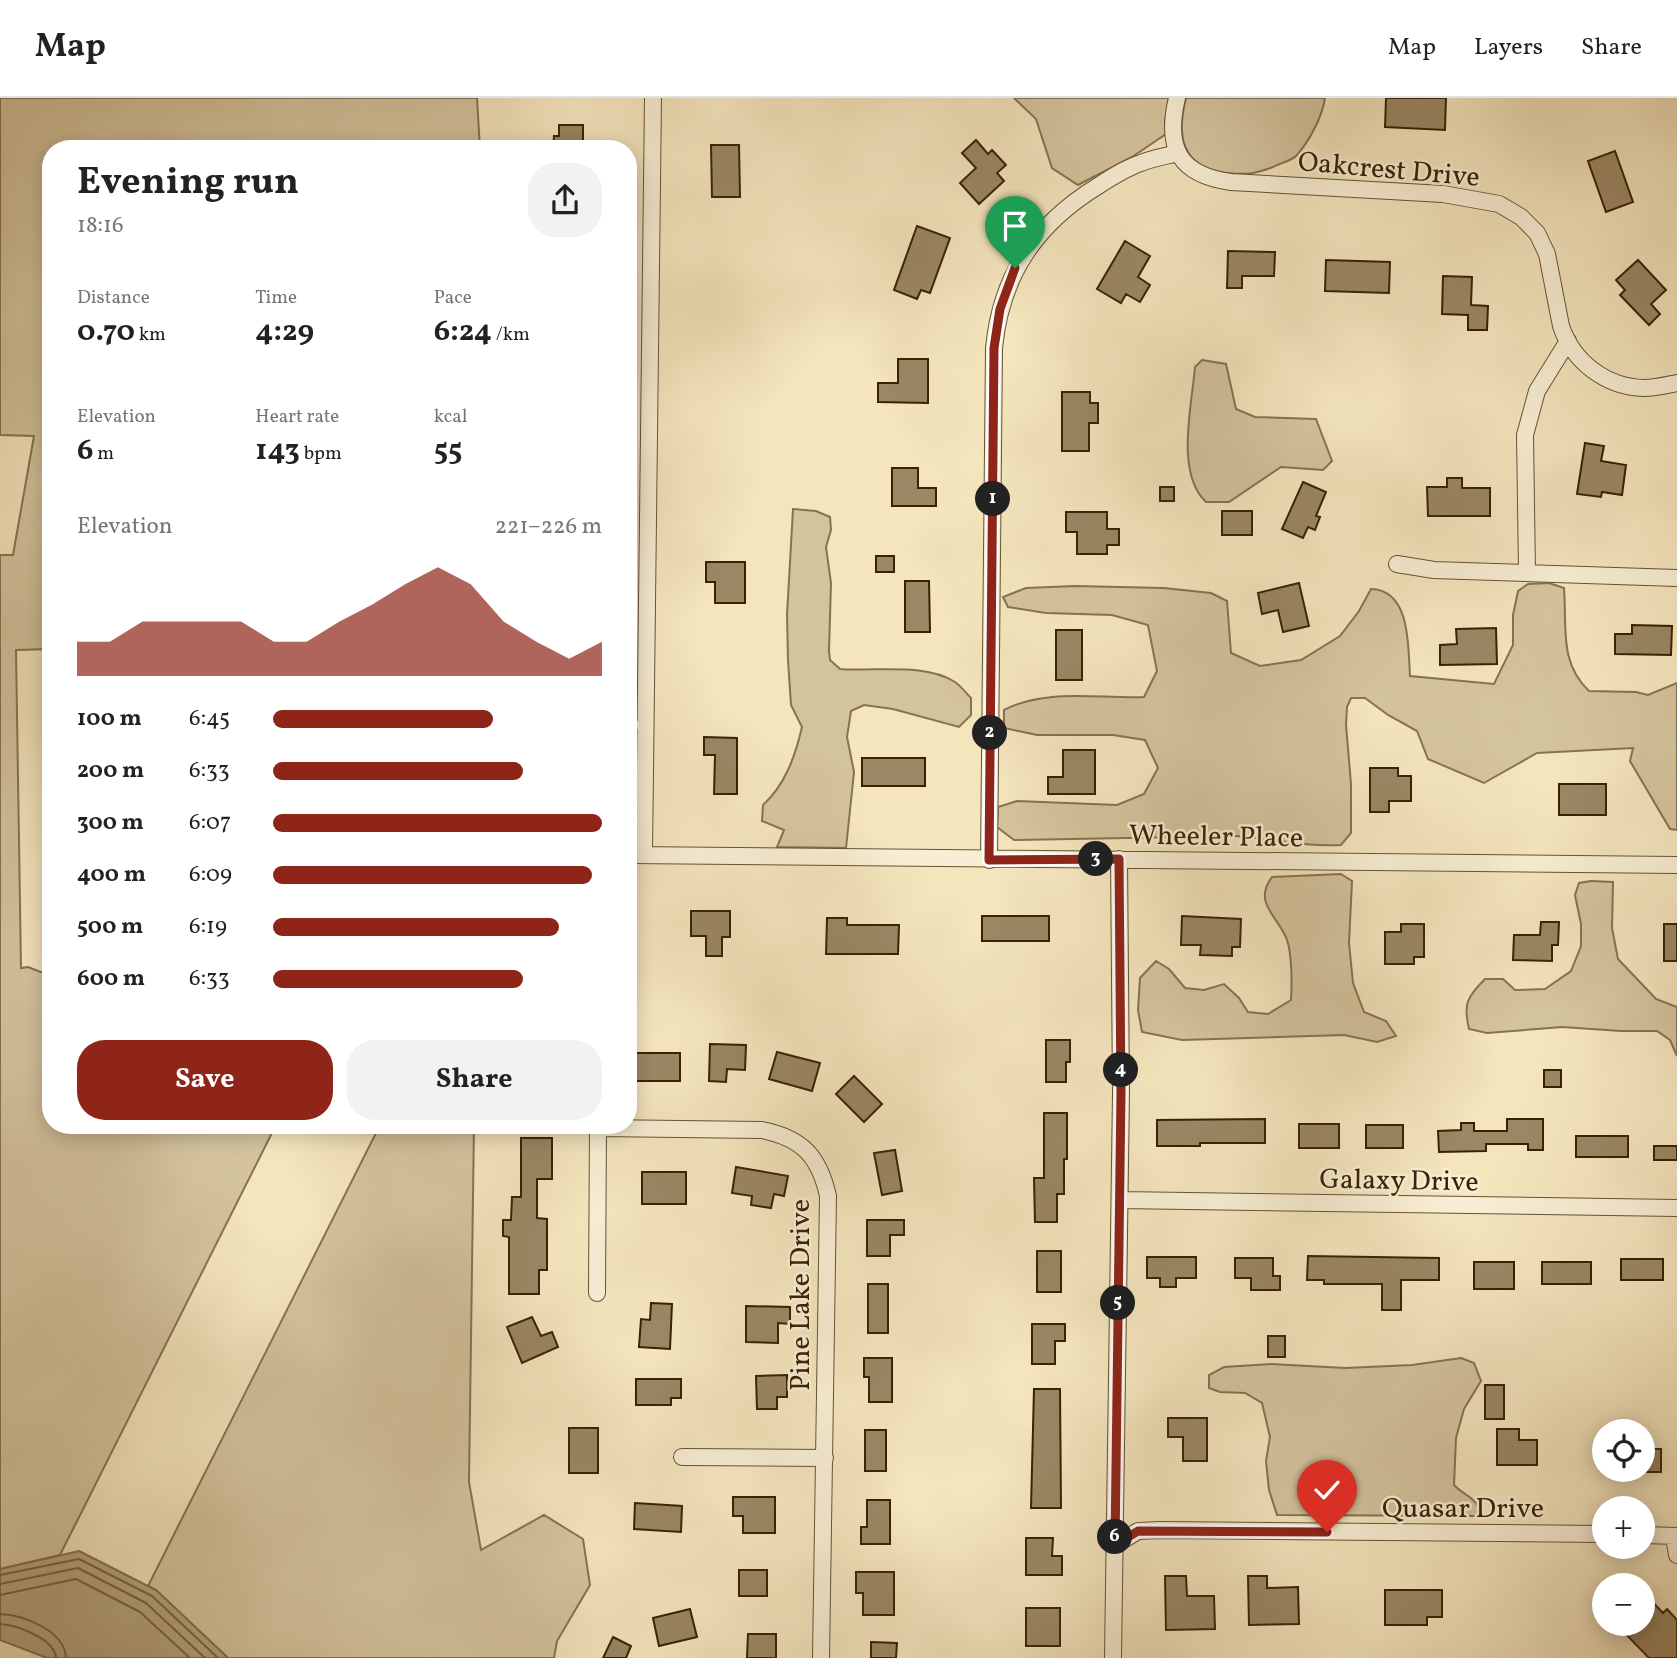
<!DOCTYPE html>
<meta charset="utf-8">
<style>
body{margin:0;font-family:Vollkorn,serif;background:#f2f2f2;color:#222;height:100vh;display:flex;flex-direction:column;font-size:26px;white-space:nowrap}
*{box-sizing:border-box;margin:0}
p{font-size:23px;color:#767676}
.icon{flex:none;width:38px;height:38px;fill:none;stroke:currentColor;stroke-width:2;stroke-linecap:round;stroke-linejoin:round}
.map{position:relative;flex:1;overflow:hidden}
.sheet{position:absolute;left:42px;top:42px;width:595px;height:994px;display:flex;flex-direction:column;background:#fff;border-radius:28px;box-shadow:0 4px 18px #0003}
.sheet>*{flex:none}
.buttons{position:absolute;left:1592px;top:1321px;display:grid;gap:14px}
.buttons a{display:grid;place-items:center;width:63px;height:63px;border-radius:50%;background:#fff;box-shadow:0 4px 18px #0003;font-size:35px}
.pin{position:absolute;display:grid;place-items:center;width:60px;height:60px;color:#fff;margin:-72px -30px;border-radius:50% 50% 50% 0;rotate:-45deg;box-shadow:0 0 7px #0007}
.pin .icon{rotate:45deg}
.km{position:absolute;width:35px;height:35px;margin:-18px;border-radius:50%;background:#222;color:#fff;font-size:19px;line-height:35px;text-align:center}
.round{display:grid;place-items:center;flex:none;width:74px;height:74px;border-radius:28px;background:#f2f2f2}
.headline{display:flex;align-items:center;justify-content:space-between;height:119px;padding:0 35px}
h1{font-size:38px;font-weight:700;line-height:52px}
.stats{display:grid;grid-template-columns:repeat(3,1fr);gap:10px;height:119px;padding:7px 35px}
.stats div{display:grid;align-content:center}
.stats b{font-size:30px;font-weight:700}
.stats small{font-size:19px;font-weight:400}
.stats p{font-size:19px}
.chart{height:196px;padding:14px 35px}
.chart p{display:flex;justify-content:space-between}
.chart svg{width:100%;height:126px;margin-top:7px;fill:#8f2418;opacity:.7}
.action{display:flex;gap:14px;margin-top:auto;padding:14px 35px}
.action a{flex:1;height:80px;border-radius:28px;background:#8f2418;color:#fff;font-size:28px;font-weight:700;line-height:80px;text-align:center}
.action a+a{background:#f2f2f2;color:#222}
ul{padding:0 35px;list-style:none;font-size:23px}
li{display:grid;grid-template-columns:112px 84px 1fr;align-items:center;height:52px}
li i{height:18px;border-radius:9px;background:#8f2418}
header{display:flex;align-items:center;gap:42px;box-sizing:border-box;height:98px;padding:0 35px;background:#fff;border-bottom:2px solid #e0e0e0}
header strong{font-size:33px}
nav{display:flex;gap:38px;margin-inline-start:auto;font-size:24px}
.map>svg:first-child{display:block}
.green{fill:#d4c49e;stroke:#867351;stroke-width:2}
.water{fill:#b4a37e;stroke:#826f4d;stroke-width:2}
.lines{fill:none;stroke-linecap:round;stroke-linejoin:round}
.shore{stroke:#766241;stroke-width:2}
.building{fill:#9a8764;stroke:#382204;stroke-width:2}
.lane-casing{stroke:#675332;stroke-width:10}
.street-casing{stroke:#675332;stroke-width:18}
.lane{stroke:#f8eed4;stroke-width:8}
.street{stroke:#f8eed4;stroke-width:16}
.route-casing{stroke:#fff;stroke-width:14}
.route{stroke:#8f2418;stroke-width:9}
.labels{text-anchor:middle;stroke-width:5;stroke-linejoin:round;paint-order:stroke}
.street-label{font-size:28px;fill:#382204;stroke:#f8eed4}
</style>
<header>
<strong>Map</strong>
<nav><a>Map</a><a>Layers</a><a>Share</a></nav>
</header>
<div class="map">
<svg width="1677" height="1560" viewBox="0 0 1677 1560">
<rect width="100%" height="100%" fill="#f4e5bd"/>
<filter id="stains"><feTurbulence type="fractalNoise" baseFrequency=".00286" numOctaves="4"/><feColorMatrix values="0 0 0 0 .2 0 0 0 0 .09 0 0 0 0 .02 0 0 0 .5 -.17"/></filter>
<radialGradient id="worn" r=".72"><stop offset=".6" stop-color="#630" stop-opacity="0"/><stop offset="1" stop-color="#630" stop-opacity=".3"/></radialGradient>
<!-- green -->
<path class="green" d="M0 0H477L480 51H51V551L16 552 21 870 28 869 51 878V1027H276L60 1457 0 1471V457H13L34 338 0 337Z
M1014 0H1169L1165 23 1166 36 1132 59 1078 87 1052 70 1036 21Z
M1186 0H1325C1322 19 1310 42 1297 57 1292 63 1280 65 1273 69 1255 76 1246 77 1226 75 1182 69 1176 39 1186 0Z
M1202 262 1226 266 1236 311 1255 319 1316 321 1332 363 1323 372 1281 369 1229 404H1206C1175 375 1192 307 1195 269Z
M793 411 816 413 830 419 831 432 826 449 831 485 829 553 830 562 840 571C873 574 924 564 955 584 961 588 966 595 971 600V617L959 629 893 611 864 607 851 613 847 639 854 674 846 750 777 749 784 732 762 723 763 707C785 687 795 659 802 629L791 607 788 562 787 517Z
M1549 485 1564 490C1567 529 1559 565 1589 593L1636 594 1648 597 1677 585V732L1670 731 1630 663 1633 650 1537 655 1484 685 1428 661 1417 633 1388 617 1365 600H1351L1347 609 1346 627 1351 686V735L1341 747C1306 749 1272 741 1238 738L1014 742 997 729 998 709 1017 703 1117 707 1144 696 1158 670 1145 642 1113 637H1037L1004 630V612C1047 590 1097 601 1144 599L1157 573 1148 527 1112 517 1046 515 1008 509 1003 499 1026 490 1075 488 1164 490 1211 495 1227 503 1231 555 1260 568 1301 562 1340 538 1359 513 1371 491C1411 492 1408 549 1410 578L1494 586 1513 547V517L1518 493 1528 486Z
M1341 776 1352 783 1349 845 1353 885 1364 914 1386 923 1396 938 1377 944 1344 937 1182 942 1142 934 1138 912 1140 880 1156 863 1169 871 1185 890 1204 892 1224 886 1239 900 1248 914 1268 916 1291 902C1292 887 1292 856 1287 842 1279 819 1252 805 1272 779Z
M1591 783 1613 784 1612 830 1618 861 1656 901 1677 909V958L1670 942 1657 933H1621L1562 929 1487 935 1469 931C1463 906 1467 899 1485 881H1503L1515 892 1545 891 1571 873 1581 848V826L1575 797 1579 785Z
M380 1027H474L469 1384 481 1452 544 1417 583 1441 590 1487 557 1543 554 1560H228L156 1492 148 1488Z
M1461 1260 1474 1265 1481 1283 1464 1311 1456 1340 1454 1387C1465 1399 1479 1399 1480 1418L1277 1417 1269 1392 1266 1363 1270 1339 1262 1305 1245 1295 1220 1294 1209 1290V1277L1224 1269 1271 1266 1345 1270 1412 1267Z"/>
<!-- water -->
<path class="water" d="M79 1453 156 1492 228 1560H47L0 1542V1471Z"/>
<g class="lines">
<!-- shore -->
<path class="shore" d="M0 1477 79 1461 152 1498 218 1560
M0 1486 78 1470 146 1505 205 1560
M0 1497 76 1481 140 1514 190 1560
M0 1516C24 1517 65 1533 66 1560
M0 1526C17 1527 55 1541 56 1560"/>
</g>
<!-- building -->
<path class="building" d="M1386 0H1446L1445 32 1385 29Z
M559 27H583V51H553L554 38H559Z
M976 42 988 56 992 52 1006 67 997 75 1004 83 979 106 960 85 976 70 962 55Z
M711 47H739L740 99H712Z
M1615 53 1633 104 1606 114 1588 63Z
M917 128 950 140 930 195 921 192 917 201 894 192Z
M1125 143 1150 158 1138 179 1150 187 1140 204 1126 196 1121 205 1097 191Z
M1228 153 1275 154 1274 178H1242V190H1227Z
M1326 162 1390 164 1389 195 1325 193Z
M1638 162 1666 192 1651 206 1660 216 1649 227 1620 197 1625 192 1616 182Z
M1443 178 1472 179 1471 207 1488 208 1487 232H1468V217L1442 216Z
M898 261H928V305L878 304V285H898Z
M1062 294H1090V305H1098V325H1089V353H1062Z
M1585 345 1604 348 1601 363 1626 367 1622 397 1602 394 1601 399 1577 396Z
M892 370H918V390H936V408H892Z
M1447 380H1462V390H1490V418H1428L1427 389H1447Z
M1303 384 1326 394 1316 418 1320 419 1315 432 1308 429 1303 440 1282 431Z
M1160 389H1174V403H1160Z
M1222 413H1252V437H1222Z
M1066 414H1107V431H1119V447H1107V456H1077V434H1066Z
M876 458H894V474H876Z
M706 464H745V505H715V484H706Z
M905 483H929L930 534H905Z
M1299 485 1309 528 1283 534 1278 512 1262 516 1258 495Z
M1632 527 1672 528 1671 557 1615 556V536H1632Z
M1496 530 1497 566 1440 567V547L1457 546 1456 531Z
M1056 532H1082V582H1056Z
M704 639 737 640V696H714L715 657H704Z
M1063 652H1095V696H1048V679H1063Z
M862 660H925V688H862Z
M1370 670H1398V678H1411V703H1389V714H1370Z
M1559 686H1606V717H1559Z
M691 813H730V839H722V858H706V838H691Z
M982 818H1049V843H982Z
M1182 818 1241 821 1240 849H1232V858L1200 857 1201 847H1181Z
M827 820H847V827H899L898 856H826Z
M1541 824H1559L1558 847H1552V863L1513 862 1514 837H1540Z
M1401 826H1424V859H1414V866H1385V834H1401Z
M1664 826H1677V863H1664Z
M1046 942H1070V964H1066V984H1046Z
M710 946 746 947 745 972 727 971 726 984 709 983Z
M777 954 820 965 812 993 769 981Z
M631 955H680V983H631Z
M1544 972H1561V989H1544Z
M854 978 882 1006 864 1024 836 996Z
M1044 1015H1067V1061H1064V1096H1057V1124H1035L1034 1080H1044Z
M1265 1021V1045H1200V1048H1157V1022Z
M1507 1021H1543V1052H1528V1046H1486V1053L1439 1054 1438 1033 1461 1032V1025H1474V1033H1507Z
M1299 1026H1339V1050H1299Z
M1366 1027H1403V1050H1366Z
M1576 1038H1628V1059H1576Z
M521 1040H552V1081H537V1120L547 1121V1172H539V1196H509V1139L503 1138V1122H511L512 1099H521Z
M1654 1048H1677V1062H1654Z
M895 1052 902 1093 882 1097 874 1055Z
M736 1069 788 1078 784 1098 774 1096 771 1110 751 1107 752 1098 732 1095Z
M642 1074H686V1106H642Z
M867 1122H904V1137H890V1158H867Z
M1037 1153H1061V1194H1037Z
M1308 1158 1439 1160V1182H1401V1212H1382V1186H1324V1182H1307Z
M1147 1159H1196V1180H1176V1189H1160V1180H1147Z
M1235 1160H1273V1178H1280V1192H1251V1180H1235Z
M1621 1161H1663V1182H1621Z
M1474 1164H1514V1191H1474Z
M1542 1164H1591V1186H1542Z
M868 1186H888V1235H868Z
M651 1205 672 1206 670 1251 639 1249 641 1221 650 1222Z
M746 1208 790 1209V1226L778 1225V1245L746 1244Z
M532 1219 541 1238 552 1234 558 1249 522 1265 507 1229Z
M1032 1226H1065V1243H1055V1266H1032Z
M1268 1238H1285V1259H1268Z
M864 1260H892V1304H869V1279H864Z
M787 1277V1299H777V1311H757L756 1278Z
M636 1281H681V1300H671V1307H636Z
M1485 1287H1504V1321H1485Z
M1034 1291H1060L1061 1410H1031Z
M1168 1320H1207V1363H1183V1339H1168Z
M569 1330H598V1375H569Z
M1497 1331H1519V1342H1537V1367H1497Z
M865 1332H886V1373H865Z
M1643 1351H1661V1374H1643Z
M733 1399H775V1435H743V1418H733Z
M867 1402H890V1446H861V1429H867Z
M635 1405 682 1408 681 1434 634 1431Z
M1026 1440H1053L1052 1458H1062V1477H1026Z
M739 1472H767V1498H739Z
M856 1474H894V1517H863V1495H856Z
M1165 1478H1186L1187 1498H1214L1215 1531 1166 1532Z
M1248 1478H1267V1490L1298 1489 1299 1526 1249 1527Z
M1385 1492H1442V1519H1427V1527H1385Z
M1643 1494 1663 1515 1667 1511 1677 1522V1560H1649L1616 1526H1643Z
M1026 1510H1060V1548H1026Z
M690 1511 697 1539 659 1548 653 1520Z
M748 1536H776V1560H747Z
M613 1539 631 1548 626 1560H603Z
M871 1544 897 1545 896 1560H871Z"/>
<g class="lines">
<defs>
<path id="lane" d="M628 627H645"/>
<path id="street" d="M1177 0C1165 50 1179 77 1231 84L1443 96 1499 106 1521 119 1537 135 1547 156 1561 228C1573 264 1606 289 1644 290 1655 290 1667 287 1677 285
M1397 466 1434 472 1677 480
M1527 474 1525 337 1537 293 1568 243
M644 756 653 0
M628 757 1677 767
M989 762 994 250C1001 177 1036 126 1098 88 1112 79 1126 70 1141 65 1153 60 1166 58 1178 55
M598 1030 762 1032C802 1040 819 1058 828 1098L821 1560
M1120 1102 1677 1110
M597 1195 598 1027
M682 1359 825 1360
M1643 1437 1677 1438
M1674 1438 1677 1457
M1115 1447 1138 1433 1160 1432 1605 1436
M1113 1560 1121 995 1119 761"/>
</defs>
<!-- lane casing -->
<use href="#lane" class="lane-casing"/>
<!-- street casing -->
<use href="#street" class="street-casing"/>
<!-- lane -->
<use href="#lane" class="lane"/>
<!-- street -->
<use href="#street" class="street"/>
</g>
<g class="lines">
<defs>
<path id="route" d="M1015 170 1000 211 994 250 989 762 1119 761 1121 995 1115 1447 1138 1433 1327 1434"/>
</defs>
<!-- route casing -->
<use href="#route" class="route-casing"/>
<!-- route -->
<use href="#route" class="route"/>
</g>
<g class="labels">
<!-- street labels -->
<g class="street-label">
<text transform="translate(1389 70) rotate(5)" y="10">Oakcrest Drive</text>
<text transform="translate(1216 737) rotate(1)" y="10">Wheeler Place</text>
<text transform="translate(1399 1081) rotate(1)" y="10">Galaxy Drive</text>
<text transform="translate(799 1197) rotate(-90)" y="10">Pine Lake Drive</text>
<text x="1463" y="1419">Quasar Drive</text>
</g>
</g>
<rect width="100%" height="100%" filter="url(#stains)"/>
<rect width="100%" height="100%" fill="url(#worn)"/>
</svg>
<div class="buttons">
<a><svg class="icon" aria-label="locate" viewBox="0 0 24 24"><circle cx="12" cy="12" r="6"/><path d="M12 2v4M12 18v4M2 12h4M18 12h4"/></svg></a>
<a>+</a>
<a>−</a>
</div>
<div class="pin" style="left:1015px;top:170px;background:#1e9e55"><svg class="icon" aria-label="arrive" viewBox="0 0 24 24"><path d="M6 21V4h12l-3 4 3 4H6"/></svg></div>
<div class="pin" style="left:1327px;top:1434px;background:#d93025"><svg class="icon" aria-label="check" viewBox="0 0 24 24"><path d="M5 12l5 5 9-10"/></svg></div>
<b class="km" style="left:993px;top:401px">1</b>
<b class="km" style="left:990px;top:635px">2</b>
<b class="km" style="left:1096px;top:761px">3</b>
<b class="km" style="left:1121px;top:972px">4</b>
<b class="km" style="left:1118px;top:1205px">5</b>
<b class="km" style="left:1115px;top:1439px">6</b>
<section class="sheet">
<div class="headline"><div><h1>Evening run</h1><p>18:16</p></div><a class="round"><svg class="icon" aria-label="share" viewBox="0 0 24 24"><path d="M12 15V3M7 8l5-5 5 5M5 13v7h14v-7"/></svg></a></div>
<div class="stats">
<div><p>Distance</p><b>0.70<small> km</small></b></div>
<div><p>Time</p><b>4:29</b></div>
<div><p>Pace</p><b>6:24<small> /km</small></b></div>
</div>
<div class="stats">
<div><p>Elevation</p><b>6<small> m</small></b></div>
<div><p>Heart rate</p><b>143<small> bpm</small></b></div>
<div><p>kcal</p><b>55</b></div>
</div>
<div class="chart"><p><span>Elevation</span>221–226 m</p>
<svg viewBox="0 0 160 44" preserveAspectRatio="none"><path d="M0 44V32L10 32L20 25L30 25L40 25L50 25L60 32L70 32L80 25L90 19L100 12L110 6L120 12L130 25L140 32L150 38L160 32V44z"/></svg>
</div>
<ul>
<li><b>100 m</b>6:45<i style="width:67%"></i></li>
<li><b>200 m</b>6:33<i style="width:76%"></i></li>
<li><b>300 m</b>6:07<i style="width:100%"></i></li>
<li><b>400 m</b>6:09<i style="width:97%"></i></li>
<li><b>500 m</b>6:19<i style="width:87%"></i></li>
<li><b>600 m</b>6:33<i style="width:76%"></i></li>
</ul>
<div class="action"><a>Save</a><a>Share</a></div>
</section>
</div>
